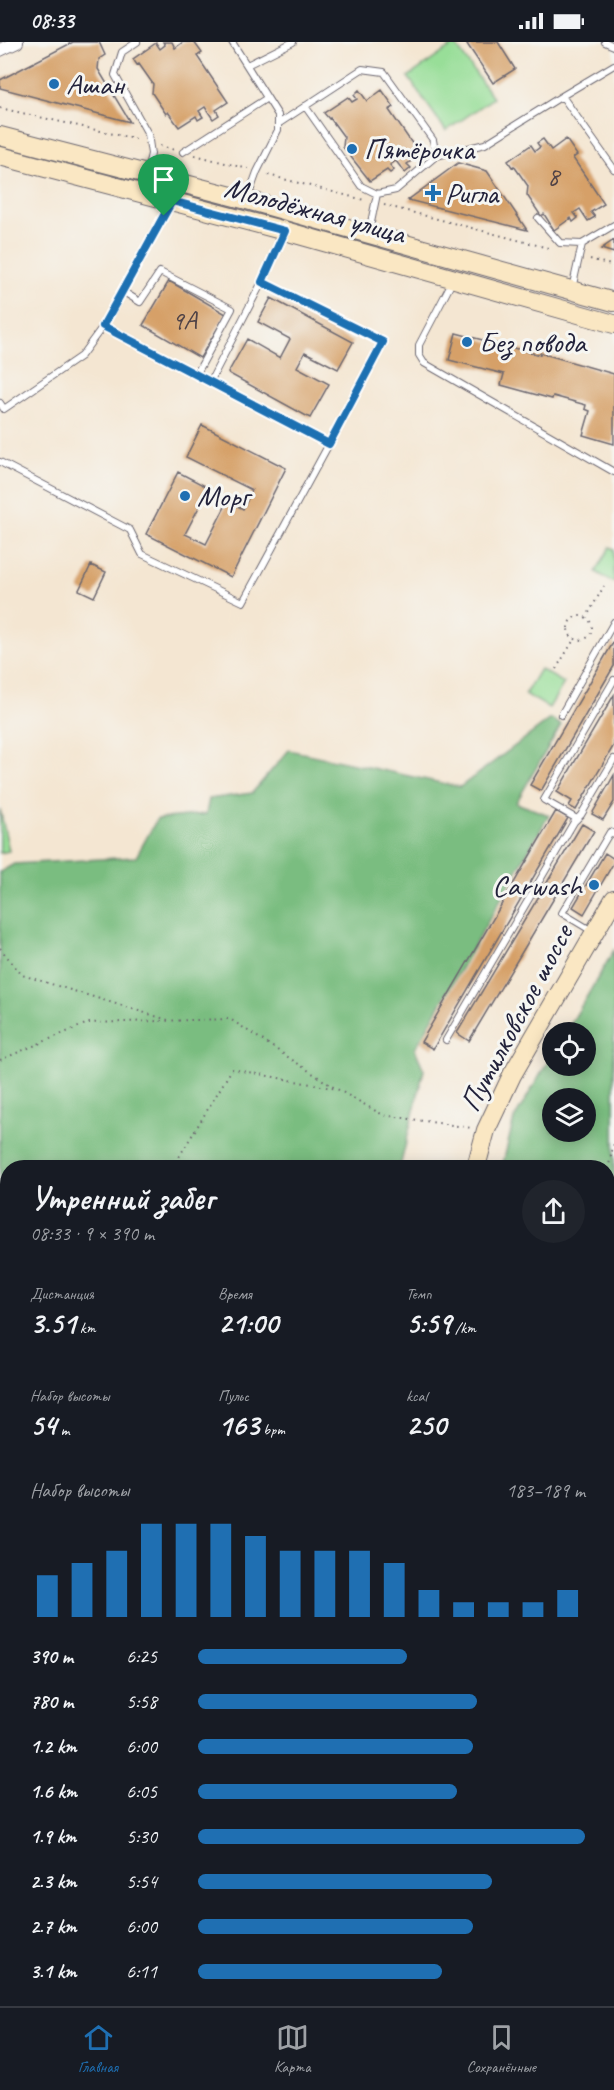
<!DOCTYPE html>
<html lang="ru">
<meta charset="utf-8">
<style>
body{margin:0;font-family:Caveat,sans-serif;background:#20242c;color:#f1f3f6;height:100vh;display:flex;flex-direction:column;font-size:22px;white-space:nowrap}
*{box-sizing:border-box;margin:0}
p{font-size:20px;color:#9ea1a6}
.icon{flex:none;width:33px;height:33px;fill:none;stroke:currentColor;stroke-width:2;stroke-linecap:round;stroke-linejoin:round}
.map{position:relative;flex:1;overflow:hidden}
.details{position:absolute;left:0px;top:1118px;width:615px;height:848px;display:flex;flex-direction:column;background:#171b24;border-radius:24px 24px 0 0;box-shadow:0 3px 15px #0003}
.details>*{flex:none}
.controls{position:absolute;left:542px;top:980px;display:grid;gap:12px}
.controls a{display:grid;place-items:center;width:54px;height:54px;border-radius:50%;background:#171b24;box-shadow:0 3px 15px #0003;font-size:30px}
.pin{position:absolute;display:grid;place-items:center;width:51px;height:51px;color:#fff;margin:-62px -26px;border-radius:50% 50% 50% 0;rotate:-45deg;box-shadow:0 0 6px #0007}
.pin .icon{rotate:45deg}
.round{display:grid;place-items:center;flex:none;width:63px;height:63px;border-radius:32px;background:#20242c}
.headline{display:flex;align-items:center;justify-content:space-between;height:102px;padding:0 30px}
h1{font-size:33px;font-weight:600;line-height:45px}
.figures{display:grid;grid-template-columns:repeat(3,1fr);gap:9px;height:102px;padding:6px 30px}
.figures div{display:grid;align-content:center}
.figures b{font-size:30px;font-weight:600}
.figures small{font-size:16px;font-weight:400}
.figures p{font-size:16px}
.chart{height:168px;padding:12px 30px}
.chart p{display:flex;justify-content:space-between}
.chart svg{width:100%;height:108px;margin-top:6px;stroke:#1f6fb2;stroke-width:6}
ul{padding:0 30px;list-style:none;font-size:20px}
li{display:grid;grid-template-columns:96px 72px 1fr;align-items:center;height:45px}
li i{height:15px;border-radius:8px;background:#1f6fb2}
.status{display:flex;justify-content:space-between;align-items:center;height:42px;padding:0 30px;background:#171b24;direction:ltr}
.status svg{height:16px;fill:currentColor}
.dock{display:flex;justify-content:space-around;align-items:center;height:84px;border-top:2px solid #363941;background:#171b24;font-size:16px;color:#9ea1a6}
.dock a{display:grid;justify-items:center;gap:3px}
.dock .on{color:#1f6fb2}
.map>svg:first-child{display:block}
.green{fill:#98de98;stroke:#5d806a;stroke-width:1.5}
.forest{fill:#7abd80;stroke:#4e705e;stroke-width:1.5;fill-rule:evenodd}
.building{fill:#d6a068}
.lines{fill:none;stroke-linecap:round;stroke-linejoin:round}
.service-casing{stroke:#6c6770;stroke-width:8}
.minor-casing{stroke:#6c6770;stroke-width:14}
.secondary-casing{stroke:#6c6770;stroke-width:20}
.path{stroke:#6c6770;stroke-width:2;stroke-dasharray:1.5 4.5;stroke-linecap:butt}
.service{stroke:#fff;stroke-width:6}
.minor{stroke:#fff;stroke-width:12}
.secondary{stroke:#fae7c3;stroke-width:18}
.route-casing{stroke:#fff;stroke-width:12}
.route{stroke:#1f6fb2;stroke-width:8}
.poi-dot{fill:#1f6fb2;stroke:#f6f6f2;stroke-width:2}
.labels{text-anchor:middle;stroke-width:6;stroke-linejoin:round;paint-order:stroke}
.number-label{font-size:27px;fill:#4f4246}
.poi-label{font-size:30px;fill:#22223b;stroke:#f6f6f2;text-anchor:start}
.street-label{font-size:30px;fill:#22223b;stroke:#f6f6f2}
</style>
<div class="status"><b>08:33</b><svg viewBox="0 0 49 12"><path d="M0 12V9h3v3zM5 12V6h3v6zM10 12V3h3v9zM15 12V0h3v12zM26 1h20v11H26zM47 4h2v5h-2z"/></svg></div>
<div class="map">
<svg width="614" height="1964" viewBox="0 0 614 1964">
<rect width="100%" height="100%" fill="#f6f6f2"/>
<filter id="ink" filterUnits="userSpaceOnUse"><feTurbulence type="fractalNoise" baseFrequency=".0167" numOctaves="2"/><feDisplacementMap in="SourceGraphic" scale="12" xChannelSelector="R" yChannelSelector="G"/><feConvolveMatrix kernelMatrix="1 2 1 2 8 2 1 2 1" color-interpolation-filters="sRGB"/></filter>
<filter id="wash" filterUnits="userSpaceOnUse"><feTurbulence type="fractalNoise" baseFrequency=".008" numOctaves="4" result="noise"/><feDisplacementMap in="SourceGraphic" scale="24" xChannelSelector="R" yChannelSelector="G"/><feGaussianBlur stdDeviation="1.35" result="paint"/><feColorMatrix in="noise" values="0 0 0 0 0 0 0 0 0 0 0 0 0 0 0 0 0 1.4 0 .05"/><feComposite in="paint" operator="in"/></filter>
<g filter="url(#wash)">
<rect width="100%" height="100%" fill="#f4e6d2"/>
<!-- green -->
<path class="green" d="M455 2 493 56 446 89 408 35Z
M610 505 614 507V541L596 530Z
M540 627 564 641 549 666 525 652Z
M0 767 9 809 0 811Z"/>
<!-- forest -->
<path class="forest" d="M551 677 561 683 516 761 549 773 415 1007 424 1028 400 1125H8V1958H188L186 1964H0V830L14 822 136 815 157 777 206 772 209 757 252 751 289 708 460 745Z
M614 908V1964H292L293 1958H608V1125H502L514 1077 552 1013V1023H585V990H566ZM552 1056H585V1089H552Z"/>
<g id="blocks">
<!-- building -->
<path class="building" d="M73 0H99L105 13 99 17 98 27 130 80 0 46V38Z
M163 0H172L175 6 183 0H194L202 11 197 14 228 60 216 68 219 73 213 77 205 65 199 69 203 75 198 78 196 74 179 85 168 70 166 72 152 51 153 42 139 22 137 23 133 17 156 1 160 7 165 3Z
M471 0H498L515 27 493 41 467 2Z
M359 48 367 59 382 48 394 65 389 68 420 113 407 122 411 126 405 131 396 119 390 123 394 128 390 131 387 128 370 139 343 105 344 95 330 76 329 77 324 71 348 55 352 60 357 57 354 53Z
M543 97 551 108 566 97 577 113 573 116 604 162 591 170 595 175 588 179 580 167 574 171 578 176 573 180 571 176 554 188 544 172 541 174 527 153 528 144 514 124 512 125 508 119 531 103 535 109 540 105 537 101Z
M458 121 487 129 527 188 408 158Z
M614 198V211L601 207Z
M169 239 226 272 200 316 143 283Z
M271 256 353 300 338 327 305 310 297 325 329 342 310 376 228 331 247 297 280 316 290 297 258 280Z
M456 291 540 313V311L614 332V402L583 393 590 369 585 367 586 363 553 354 552 357 501 343 504 332 449 318Z
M202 383 286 426 231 535 146 492 178 430 209 446 185 492 206 502 228 459 243 467 252 448 186 415Z
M91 523 106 530 94 555 79 548Z
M614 599V624L541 749 530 743Z
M614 653V703L576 768 569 764 572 759 557 750Z
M614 733V760L603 778 592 772Z
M556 769 568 776 433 1007 421 1000Z
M582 782 594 789 469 999 457 991Z
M605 811 614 817V820L584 872 573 865Z"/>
</g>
</g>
<g filter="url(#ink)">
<use href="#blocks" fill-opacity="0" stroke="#6c6770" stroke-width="1.5"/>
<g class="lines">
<defs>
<path id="service" d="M137 0 122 10 115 33 148 92 151 112 147 129
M232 0 278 73V88L257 130 248 155
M605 0 614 4
M247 23 293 0
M562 54 614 23
M278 82 362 27 384 30 433 98 436 114 396 148 377 152 361 144 305 64
M183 110 267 56
M436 114 485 102 562 54 614 127
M538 176 560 201 582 202
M369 190 377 152
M284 192 262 240 383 300 329 402
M452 240 419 303V313L424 321 614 430
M572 247 582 202 614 183
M122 249 140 260 160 230 232 267 196 333
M210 340 262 240
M0 361 4 367 81 314 103 284 170 162
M0 420 130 488 142 512 243 560 329 402 103 284
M561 673 614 580
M577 777 544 758 614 638
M592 889 562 871 610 790 614 792
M446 998 574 780 581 773 614 717"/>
<path id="minor" d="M0 8 17 0"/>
<path id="secondary" d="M0 94 247 158 614 260
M0 114 285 189 614 282
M476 1125 486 1088 512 1033 614 857
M268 1964 270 1958"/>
</defs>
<!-- service casing -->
<use href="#service" class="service-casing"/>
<!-- minor casing -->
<use href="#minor" class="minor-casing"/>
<!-- secondary casing -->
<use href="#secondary" class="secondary-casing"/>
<!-- path -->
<path class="path" d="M0 66 140 98
M160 104 175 108
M195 113 248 127
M268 133 364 158
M384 163 552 207
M590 217 614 224
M568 586a12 12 0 1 1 24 0a12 12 0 1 1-24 0Z
M586 576 604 544
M556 627 575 596
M0 906 22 933 168 978
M0 1018 88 981 230 977 335 1046
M173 1125 232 1027 337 1047 383 1073 472 1086
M608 1127 614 1101
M0 1289 8 1290
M608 1592 614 1585
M608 1756 614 1760
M372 1964 373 1958"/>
<!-- service -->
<use href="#service" class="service"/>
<!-- minor -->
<use href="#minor" class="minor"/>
<!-- secondary -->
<use href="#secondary" class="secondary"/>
</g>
</g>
<g class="lines" filter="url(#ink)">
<defs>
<path id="route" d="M172 159 285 189 262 240 383 300 329 402 103 284Z"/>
</defs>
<!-- route casing -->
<use href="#route" class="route-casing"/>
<!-- route -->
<use href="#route" class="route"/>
</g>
<!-- markers -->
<g class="poi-dot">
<circle cx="54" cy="42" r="6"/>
<circle cx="352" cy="107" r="6"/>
<path d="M430 142h6v6h6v6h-6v6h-6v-6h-6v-6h6z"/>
<circle cx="467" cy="300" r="6"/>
<circle cx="185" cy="454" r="6"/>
<circle cx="594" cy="843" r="6"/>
</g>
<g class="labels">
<!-- number labels -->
<g class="number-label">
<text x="553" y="143">8</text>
<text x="184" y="287">9А</text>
</g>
<!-- poi labels -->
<g class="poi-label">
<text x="66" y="52">Ашан</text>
<text x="364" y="117">Пятёрочка</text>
<text x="445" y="161">Ригла</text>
<text x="479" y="310">Без повода</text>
<text x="197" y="464">Морг</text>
<text x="582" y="853" text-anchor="end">Carwash</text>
</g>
<!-- street labels -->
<g class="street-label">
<text transform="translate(315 168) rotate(15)" y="10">Молодёжная улица</text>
<text transform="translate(516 976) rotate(-62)" y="10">Путилковское шоссе</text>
</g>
</g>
</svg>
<div class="controls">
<a><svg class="icon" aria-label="locate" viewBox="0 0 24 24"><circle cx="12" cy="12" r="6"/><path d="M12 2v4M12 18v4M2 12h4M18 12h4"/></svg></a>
<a><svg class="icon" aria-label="layers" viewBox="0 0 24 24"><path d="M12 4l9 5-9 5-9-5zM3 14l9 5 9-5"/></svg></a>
</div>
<div class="pin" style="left:164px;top:174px;background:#1e9e55"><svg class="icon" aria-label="arrive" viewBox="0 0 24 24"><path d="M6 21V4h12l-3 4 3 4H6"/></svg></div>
<section class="details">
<div class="headline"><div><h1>Утренний забег</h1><p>08:33 · 9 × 390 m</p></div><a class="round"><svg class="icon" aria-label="share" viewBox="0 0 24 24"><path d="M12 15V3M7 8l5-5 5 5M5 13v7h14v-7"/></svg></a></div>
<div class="figures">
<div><p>Дистанция</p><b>3.51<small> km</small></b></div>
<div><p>Время</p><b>21:00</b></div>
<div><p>Темп</p><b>5:59<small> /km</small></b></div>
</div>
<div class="figures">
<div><p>Набор высоты</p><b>54<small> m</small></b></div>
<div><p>Пульс</p><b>163<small> bpm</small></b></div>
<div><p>kcal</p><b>250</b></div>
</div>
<div class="chart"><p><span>Набор высоты</span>183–189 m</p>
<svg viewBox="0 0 160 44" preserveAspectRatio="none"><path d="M5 44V27M15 44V22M25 44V17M35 44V6M45 44V6M55 44V6M65 44V11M75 44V17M85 44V17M95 44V17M105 44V22M115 44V33M125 44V38M135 44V38M145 44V38M155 44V33"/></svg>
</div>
<ul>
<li><b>390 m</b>6:25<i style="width:54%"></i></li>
<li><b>780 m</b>5:58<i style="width:72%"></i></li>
<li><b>1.2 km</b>6:00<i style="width:71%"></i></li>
<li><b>1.6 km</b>6:05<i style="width:67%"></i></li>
<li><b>1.9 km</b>5:30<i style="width:100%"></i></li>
<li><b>2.3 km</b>5:54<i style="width:76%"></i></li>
<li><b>2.7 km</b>6:00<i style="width:71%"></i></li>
<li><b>3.1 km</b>6:11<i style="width:63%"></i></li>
</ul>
</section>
</div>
<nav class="dock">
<a class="on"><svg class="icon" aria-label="home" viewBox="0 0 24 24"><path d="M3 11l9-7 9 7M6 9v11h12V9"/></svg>Главная</a>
<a><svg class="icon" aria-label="map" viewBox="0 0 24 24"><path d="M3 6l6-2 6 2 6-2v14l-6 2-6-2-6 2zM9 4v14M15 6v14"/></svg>Карта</a>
<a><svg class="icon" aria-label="saved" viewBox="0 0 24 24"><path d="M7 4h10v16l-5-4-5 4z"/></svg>Сохранённые</a>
</nav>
